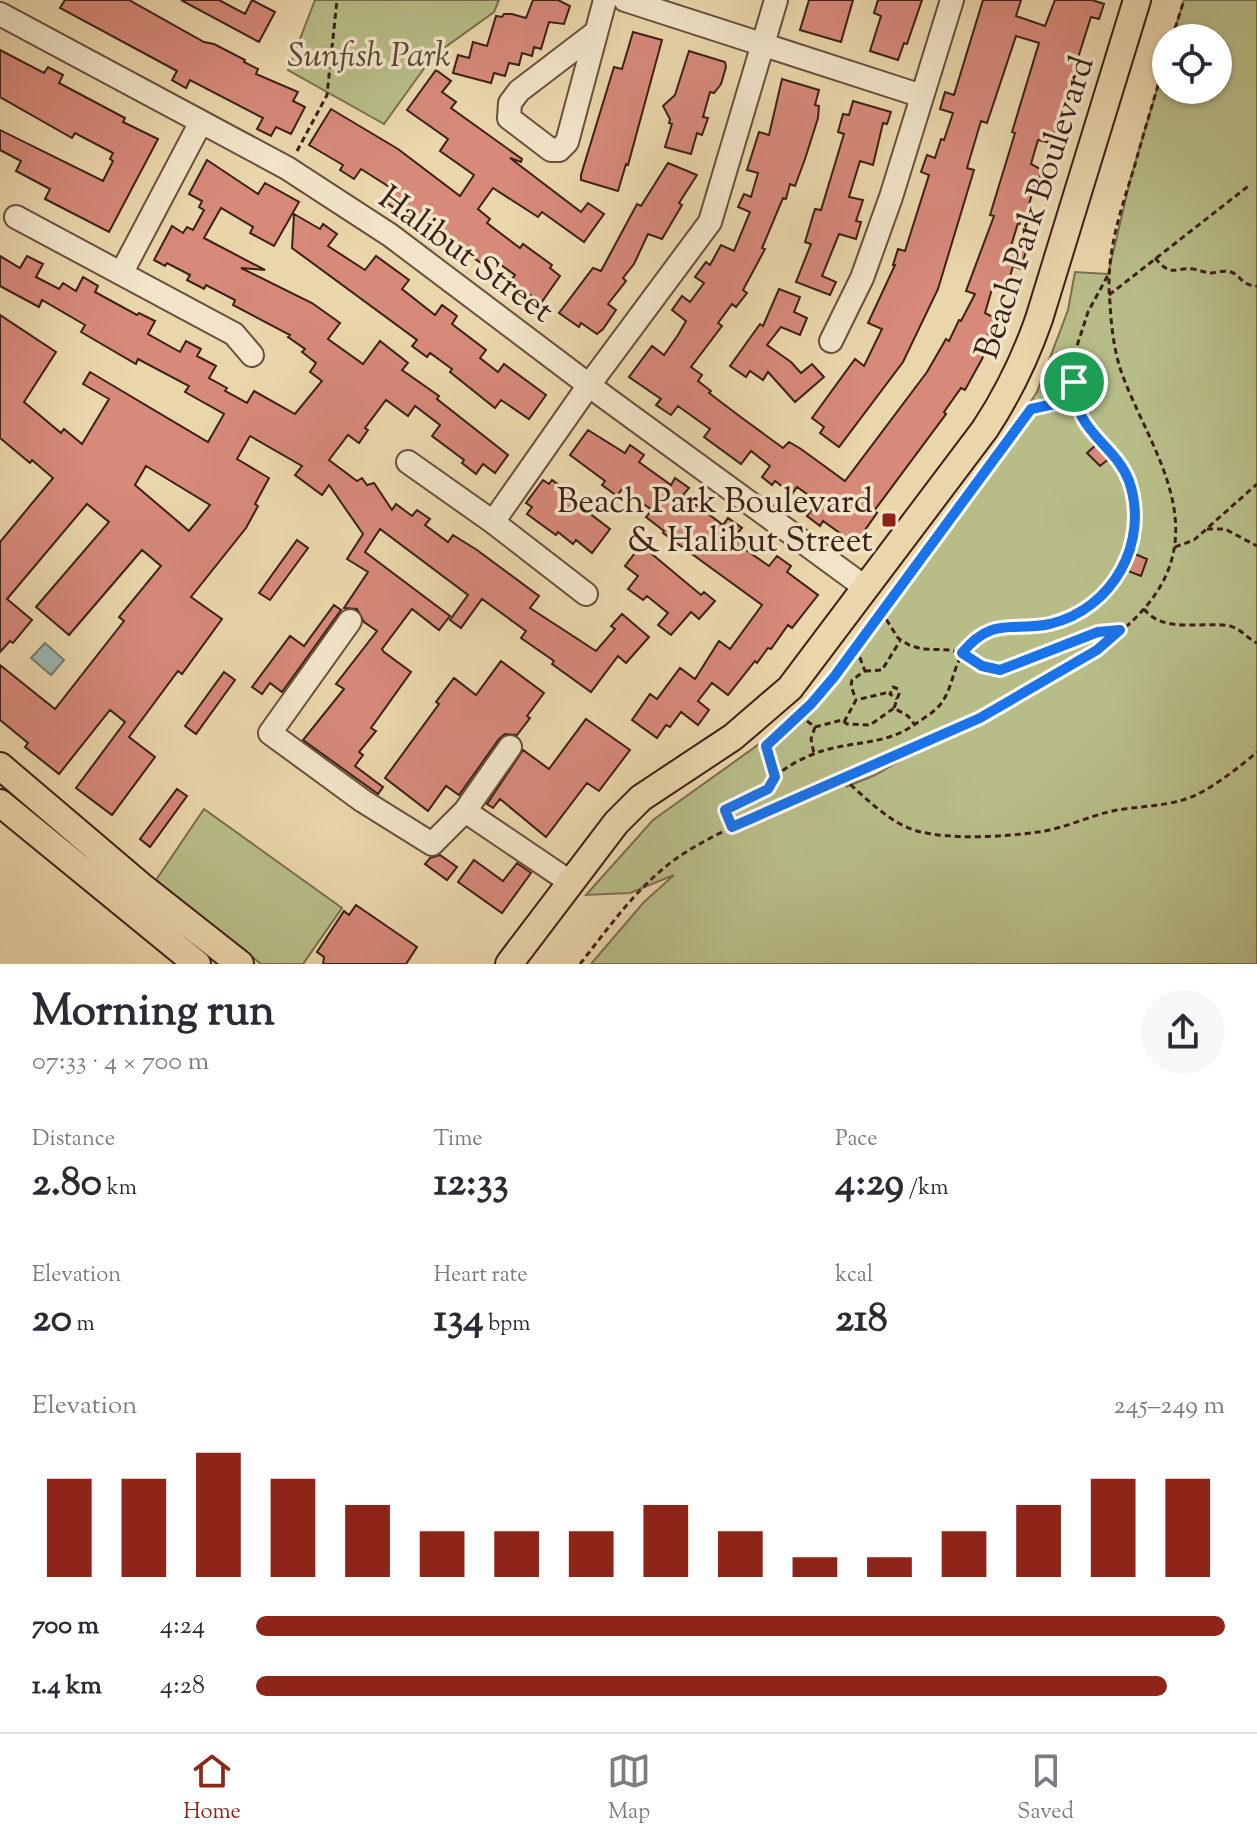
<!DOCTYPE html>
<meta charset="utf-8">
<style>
body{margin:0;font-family:"Sorts Mill Goudy",serif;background:#f7f7f7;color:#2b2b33;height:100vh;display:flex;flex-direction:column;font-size:30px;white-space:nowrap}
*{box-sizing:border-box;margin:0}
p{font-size:26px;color:#7c7c81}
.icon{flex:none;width:44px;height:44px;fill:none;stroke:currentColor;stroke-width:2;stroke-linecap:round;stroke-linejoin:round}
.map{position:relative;height:964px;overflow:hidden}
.details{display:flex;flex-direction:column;background:#fff;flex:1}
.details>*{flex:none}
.controls{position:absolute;left:1152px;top:24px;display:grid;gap:16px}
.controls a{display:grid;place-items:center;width:80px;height:80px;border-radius:50%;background:#fff;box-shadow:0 2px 6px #0004;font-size:40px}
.pin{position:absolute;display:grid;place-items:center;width:68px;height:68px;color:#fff;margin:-34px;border:4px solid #fff;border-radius:50%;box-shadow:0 2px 8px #0007}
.round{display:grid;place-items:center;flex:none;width:84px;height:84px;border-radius:42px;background:#f7f7f7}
.headline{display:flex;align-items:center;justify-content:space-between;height:136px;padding:0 32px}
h1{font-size:44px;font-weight:700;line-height:60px}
.figures{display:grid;grid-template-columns:repeat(3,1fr);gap:12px;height:136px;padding:8px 32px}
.figures div{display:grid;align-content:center}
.figures b{font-size:40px;font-weight:700}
.figures small{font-size:22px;font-weight:400}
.figures p{font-size:22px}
.chart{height:224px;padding:16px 32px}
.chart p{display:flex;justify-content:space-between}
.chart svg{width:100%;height:144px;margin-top:8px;stroke:#8f2418;stroke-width:6}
ul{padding:0 32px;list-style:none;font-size:26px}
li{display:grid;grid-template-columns:128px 96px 1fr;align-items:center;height:60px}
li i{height:20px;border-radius:10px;background:#8f2418}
.dock{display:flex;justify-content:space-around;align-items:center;height:112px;border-top:2px solid #e1e1e2;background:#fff;font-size:22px;color:#7c7c81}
.dock a{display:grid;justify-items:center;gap:4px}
.dock .active{color:#8f2418}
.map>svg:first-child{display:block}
.green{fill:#b8bd88;stroke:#7a6e50;stroke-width:2;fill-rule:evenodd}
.water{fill:#9ab7b2;stroke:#747b74;stroke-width:2}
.building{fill:#d7897a;stroke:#3c2017;stroke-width:2;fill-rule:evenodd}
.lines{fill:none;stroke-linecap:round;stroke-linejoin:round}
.minor-casing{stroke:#684e3c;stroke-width:26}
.major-casing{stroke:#3c2017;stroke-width:30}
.path{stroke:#3c2017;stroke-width:3;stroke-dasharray:6 4;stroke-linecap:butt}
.minor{stroke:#f1e4c8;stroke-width:22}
.major{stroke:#ead6ab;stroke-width:26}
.route-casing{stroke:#fff;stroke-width:16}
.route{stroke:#1a73e8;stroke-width:10}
.poi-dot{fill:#8f2418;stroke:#f1e4c8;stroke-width:3}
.labels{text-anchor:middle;stroke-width:7;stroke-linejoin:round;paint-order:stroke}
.park-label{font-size:34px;font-style:italic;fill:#5b4733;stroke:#f1e4c8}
.street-label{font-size:34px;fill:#3c2017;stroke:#f1e4c8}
.poi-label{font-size:34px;fill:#3c2017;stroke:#f1e4c8;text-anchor:end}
</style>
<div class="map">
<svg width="1257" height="964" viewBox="0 0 1257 964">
<rect width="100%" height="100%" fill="#ead6ab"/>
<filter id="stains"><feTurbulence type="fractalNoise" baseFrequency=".0025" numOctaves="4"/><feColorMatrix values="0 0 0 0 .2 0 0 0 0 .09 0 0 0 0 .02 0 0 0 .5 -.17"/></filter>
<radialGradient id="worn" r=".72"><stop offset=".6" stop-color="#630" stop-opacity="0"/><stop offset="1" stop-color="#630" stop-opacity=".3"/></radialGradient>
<!-- green -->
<path class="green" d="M315 0H499L494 12 433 56 384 124 288 70Z
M1184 0H1257V964H591L644 902 674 875 630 893 586 895 653 820 797 717 841 662 983 473 1037 392 1068 310 1075 272 1108 274 1131 177 1166 59V90H1218V38H1172ZM980 715 875 775 846 787 903 752Z
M204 809 342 908 303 964H261L156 880Z"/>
<!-- water -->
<path class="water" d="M45 643 64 660 51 675 31 658Z"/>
<!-- building -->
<path class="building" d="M65 0H129L204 42 214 44 245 60 244 62 258 69 256 74 298 92 293 101 305 107 291 134 276 127 271 136 257 129 263 118 190 80 186 88 172 80 177 71 60 8Z
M181 0H219L245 14 252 0 275 12 259 42Z
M533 0H558L570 6 564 24 549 22 541 49 534 47 532 56 522 53 519 65 509 63 505 76 494 73 491 83 453 73 458 55 469 58 473 42 487 46 496 16 502 17 504 14H512L526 18Z
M809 0H853L841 42 800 30Z
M878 0H922L907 44 904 43 898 60 870 51 881 16 874 13Z
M983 0H1021L1016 16 1045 26 1055 0H1092L1104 4 1099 19 1091 17 1051 143 1038 140 1031 164 1042 170 1037 185 1035 184 1023 225 1018 223 1011 246 1026 251 1021 269 1013 266 1007 287 994 282 985 313 995 318 988 334 992 336 982 359 965 390 961 388 944 412 946 414 874 511 877 513 855 544 823 521 820 526 807 516 818 502 797 487 792 494 775 481 772 485 762 477 770 466 751 451 741 464 704 437 710 429 678 406 671 415 656 405 661 399 629 377 652 346 664 355 678 335 686 321 672 310 682 296 690 302 704 283 695 277 706 262 710 265 721 245 734 251 750 212 738 207 744 194 751 197 758 173 747 170 759 132 769 135 782 79 819 90 815 105 819 106 818 118 805 159 795 186 790 184 786 199 783 198 762 248 765 249 743 290 747 293 736 307 732 304 718 323 722 326 691 367 702 375 698 381 711 391 709 393 742 418 783 448 789 442 801 449 845 481 927 372 946 339 949 341 959 320 961 321 975 294 966 291 994 216 990 215 1015 133 1012 132 1039 43 1016 36 987 123 981 121 967 168 974 170 938 289 903 362 839 447 820 433 824 427 812 418 855 359 864 366 882 329 868 323 895 265H893L898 249 905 251 929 175 921 172 927 155 935 158 941 139 944 140 953 113 940 109 945 92 954 95Z
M633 32 662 40 628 165 626 164 618 191 581 180V175L614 67 622 69Z
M0 50 44 73 48 67 63 75 59 83 125 118 123 122 158 139 109 232 45 199 50 189 16 171 21 161 0 150V130L103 181 113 161 110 159 113 153 75 133 72 138 0 97Z
M689 51 725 62 726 67 721 84 714 93 710 92 703 117 708 118 702 135 697 133 691 154 665 147 672 124 669 123 670 119 663 106 675 95Z
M436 70 451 81 442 92 456 102 451 108 522 159 521 162 510 158 581 212 588 203 604 214 584 242 542 212 538 217 493 188 478 209 490 219 487 223 520 248 523 244 552 265 550 268 560 276 541 303 530 295 528 298 508 284 515 275 490 257 484 265 450 242 437 232 438 230 405 206 400 212 385 202 394 190 361 169 354 179 340 170 343 165 309 145 331 109 398 149 460 196 474 175 440 151 448 139 407 110Z
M853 101 891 112 887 124 883 123 873 165 860 161 849 197 863 200 856 221 861 222 856 239 839 234 822 276 836 282 830 295 796 282 811 244 805 242 815 209 821 210 844 134 838 132 843 114 849 115Z
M207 160 258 194 265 183 299 202 274 246 250 233 253 227 221 208 204 238 265 270 241 268 312 303 340 323 328 339 363 364 380 341 408 363 402 370 439 396 437 399 508 455 495 473 483 464 476 474 462 463 464 460 432 436 440 425 415 406 408 416 386 400 365 428 368 430 359 443 348 435 329 460 357 481 362 478 367 485 374 483 392 510 396 504 412 516 417 510 430 519 425 525 448 542 453 535 477 550 539 596 530 608 596 651 615 629 611 626 622 614 649 637 626 663 618 656 591 692 552 664 554 661 521 638 526 631 482 599 461 628 450 620 468 595 380 529 365 552 450 616 439 630 412 609 382 649 384 652 411 672 371 728 376 731 359 752 363 755 355 766 383 787 378 794 303 740 344 689 336 684 377 631 364 622 357 609 344 608 368 572 347 559 363 534 329 485 322 495 295 475 302 466 250 436 237 459 269 478 255 504 258 506 246 528 191 597 222 619 182 674 178 671 129 737 155 757 112 815 76 788 125 722 110 710 59 774 25 747 28 743 0 720V665L55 709 124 621 119 617 161 566 142 550 69 635 36 607 109 522 87 504 7 599 32 620 13 643 10 641 0 652V542L53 478 32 460 30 463 0 438V315L56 352 24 402 61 433 64 429 82 444 109 399 83 384 90 372 208 442 224 414 185 392 189 386 138 359 136 364 81 332 85 325 42 300 39 307 0 286V256L20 268 27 256 43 264 36 277 59 289 63 283 76 291 83 277 98 286 95 292 137 315 139 313 155 321 148 334 180 352 186 341 201 349 197 356 216 366 209 378 227 388 225 391 247 403 254 391 295 414 322 381 310 372 316 363 302 352 305 349 288 337 290 335 233 305 235 300 206 285 204 289 187 280 190 275 167 263 165 266 154 260 172 226 183 233 187 227 193 230 204 210 199 207 202 201 189 194ZM146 466 210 505 189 531 135 485Z
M668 163 697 175 679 203 682 205 662 239 648 234 634 264 623 278 626 281 608 304 616 310 603 329 597 334 581 323 579 327 559 313 593 268 601 271 637 204 641 206Z
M294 214 320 229 323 224 337 234 328 246 365 270 376 256 409 280 402 289 435 315 442 305 457 316 452 324 486 350 480 358 498 372 504 364 546 395 529 419 501 400 495 408 450 372 452 369 430 353 427 357 412 346 417 340 292 248Z
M779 289 800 297 794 312 807 318 800 335 781 327 767 345 791 362 801 373 812 364 824 377 795 402 768 372 763 380 750 371 746 377 730 366 760 324 763 326Z
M588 430 625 453 630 445 644 455 639 462 671 485 675 478 689 488 683 495 723 525 728 518 742 528 736 535 750 545 746 550 769 566 777 556 791 566 787 572 818 595 792 628 788 625 771 649 768 648 757 663 755 661 728 695 712 683 698 701 709 710 698 725 681 712 670 727 666 725 657 738 632 720 650 694 657 699 680 668 695 679 719 641 730 649 762 605 663 533 664 531 646 517 652 510 622 489 617 496 602 485 605 481 570 455Z
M1097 444 1110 458 1100 466 1087 453Z
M543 480 549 484 552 480 578 499 576 503 610 529 592 553 576 540 573 544 558 532 556 535 527 514 532 507 526 503Z
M297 540 308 548 270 600 259 593Z
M641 545 701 595 704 592 715 601 699 619 691 612 671 635 658 625 668 613 647 596 643 600 628 589 638 576 625 566Z
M1135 554 1147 559 1141 576 1128 571Z
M334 605 341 610 282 692 270 683 262 694 252 687 290 636 304 646Z
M501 661 544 693 527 716 530 718 517 735 505 734 499 739 459 795 446 786 428 811 385 778 439 704 436 702 454 678 476 695Z
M224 672 235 680 196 734 185 726Z
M586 719 630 750 599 791 587 783 546 837 500 799 493 808 487 804 523 750 549 769Z
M177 789 187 796 150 847 140 839Z
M440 855 457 867 447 880 425 864 430 858Z
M474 860 503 881 517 863 531 873 502 913 458 882Z
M356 905 417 947 406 964H323L324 957 317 952 344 911 349 915Z"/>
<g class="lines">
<defs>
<path id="minor" d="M625 0 922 96
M0 14 287 168 390 235 606 398 866 588
M595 33 519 91 510 103 509 118 551 150H559L567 142 605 0
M16 217 234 334 252 355
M122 272 201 122
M831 341 862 278 891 197 952 0
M408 462 493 522 586 594
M493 522 589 385 710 222 776 0
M350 621 270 733 363 801 432 844 465 811 510 747
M465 811 570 882"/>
<path id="major" d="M0 766 141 886 240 964
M0 803 197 964
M509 964 616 823 641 798 733 737 790 688 985 429C1008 394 1025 359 1039 319L1137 0"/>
</defs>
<!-- minor casing -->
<use href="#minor" class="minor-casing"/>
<!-- major casing -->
<use href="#major" class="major-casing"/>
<!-- path -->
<path class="path" d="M1172 38 1184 0
M297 151 327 95 337 0
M1155 258C1172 278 1174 267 1193 269 1200 270 1205 273 1212 273 1218 272 1225 270 1231 272 1242 276 1240 285 1257 286
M1109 295 1251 184
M1056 404 1081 416 1080 396 1074 382
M1207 529H1225L1257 546
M1175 547 1194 540 1257 484
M1144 609C1163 634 1203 621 1230 626 1241 629 1247 638 1257 643
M881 611 898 638 909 645 922 649 950 650 962 653 982 666 1000 670 1098 632 1120 630
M852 651 860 658 865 671 852 680 851 686 856 700
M865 671 882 670 900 641
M894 708 899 694 898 689 893 687 890 694 897 699
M799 715 815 727 811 739 814 754
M844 722 856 700 890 692
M815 727 842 720 847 724 870 725 894 708 908 716 915 725
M774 775 766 746 811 704 834 677 1031 409 1054 404 1074 382 1076 349 1088 312 1108 275
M843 778C865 797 889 823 917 831 951 840 1003 837 1038 832 1062 829 1085 818 1108 812 1137 805 1170 808 1198 794 1216 785 1241 766 1257 752
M732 827 725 810C737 801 758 799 768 788 771 785 772 781 774 778 784 767 808 755 822 751 854 741 885 745 914 725 922 719 932 714 939 706 958 684 949 655 982 635 1005 622 1028 630 1053 623 1114 606 1151 541 1128 480 1118 455 1098 436 1081 416
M580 964C611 925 640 882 683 854 717 832 753 818 790 802 877 766 964 728 1046 680 1094 653 1154 618 1171 562 1191 496 1142 431 1121 371 1114 350 1111 325 1110 303 1105 255 1120 213 1134 168 1144 132 1155 95 1166 59"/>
<!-- minor -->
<use href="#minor" class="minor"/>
<!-- major -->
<use href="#major" class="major"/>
</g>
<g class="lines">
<defs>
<path id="route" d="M1074 382C1079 393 1078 408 1082 417 1094 440 1119 454 1129 481 1150 542 1113 609 1050 624 1012 632 992 616 962 653L982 666 1000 670 1098 632 1120 630 1097 650 980 718 732 827 725 810 768 789 775 777 766 746 811 704 834 677 1031 409 1054 404Z"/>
</defs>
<!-- route casing -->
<use href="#route" class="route-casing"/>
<!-- route -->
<use href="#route" class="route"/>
</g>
<!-- markers -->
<rect class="poi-dot" x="881" y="512" width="16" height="16" rx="4"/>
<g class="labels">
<!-- park labels -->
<g class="park-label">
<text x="369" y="66">Sunfish Park</text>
</g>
<!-- street labels -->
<g class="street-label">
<text transform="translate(1033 207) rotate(-72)" y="12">Beach Park Boulevard</text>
<text transform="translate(467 253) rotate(36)" y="12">Halibut Street</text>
</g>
<!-- poi labels -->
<g class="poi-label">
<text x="873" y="512">Beach Park Boulevard<tspan x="873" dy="39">&amp; Halibut Street</tspan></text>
</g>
</g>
<rect width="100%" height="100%" filter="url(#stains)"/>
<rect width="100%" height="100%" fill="url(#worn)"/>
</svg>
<div class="controls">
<a><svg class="icon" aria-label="locate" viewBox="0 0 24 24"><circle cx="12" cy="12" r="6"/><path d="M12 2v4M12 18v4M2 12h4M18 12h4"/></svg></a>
</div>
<div class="pin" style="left:1074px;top:382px;background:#1e9e55"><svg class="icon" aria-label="arrive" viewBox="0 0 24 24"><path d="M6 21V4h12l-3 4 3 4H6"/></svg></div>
</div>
<section class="details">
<div class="headline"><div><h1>Morning run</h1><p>07:33 · 4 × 700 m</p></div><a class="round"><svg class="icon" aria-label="share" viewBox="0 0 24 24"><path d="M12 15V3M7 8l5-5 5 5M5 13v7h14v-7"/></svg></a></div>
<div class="figures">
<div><p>Distance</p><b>2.80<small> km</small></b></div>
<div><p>Time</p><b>12:33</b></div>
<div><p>Pace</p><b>4:29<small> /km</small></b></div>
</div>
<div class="figures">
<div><p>Elevation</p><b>20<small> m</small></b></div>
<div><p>Heart rate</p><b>134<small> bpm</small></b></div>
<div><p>kcal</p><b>218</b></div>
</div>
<div class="chart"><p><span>Elevation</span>245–249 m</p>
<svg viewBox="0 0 160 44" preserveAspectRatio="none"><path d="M5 44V14M15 44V14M25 44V6M35 44V14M45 44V22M55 44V30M65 44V30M75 44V30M85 44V22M95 44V30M105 44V38M115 44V38M125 44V30M135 44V22M145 44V14M155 44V14"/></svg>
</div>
<ul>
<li><b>700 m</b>4:24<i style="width:100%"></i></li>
<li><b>1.4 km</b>4:28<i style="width:94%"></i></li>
</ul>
</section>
<nav class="dock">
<a class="active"><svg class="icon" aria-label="home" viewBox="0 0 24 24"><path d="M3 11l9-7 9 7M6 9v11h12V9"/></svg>Home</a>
<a><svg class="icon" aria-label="map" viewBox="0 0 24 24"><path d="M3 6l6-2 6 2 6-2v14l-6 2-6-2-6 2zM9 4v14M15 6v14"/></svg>Map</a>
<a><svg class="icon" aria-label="saved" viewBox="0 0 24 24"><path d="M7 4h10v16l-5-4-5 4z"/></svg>Saved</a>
</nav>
